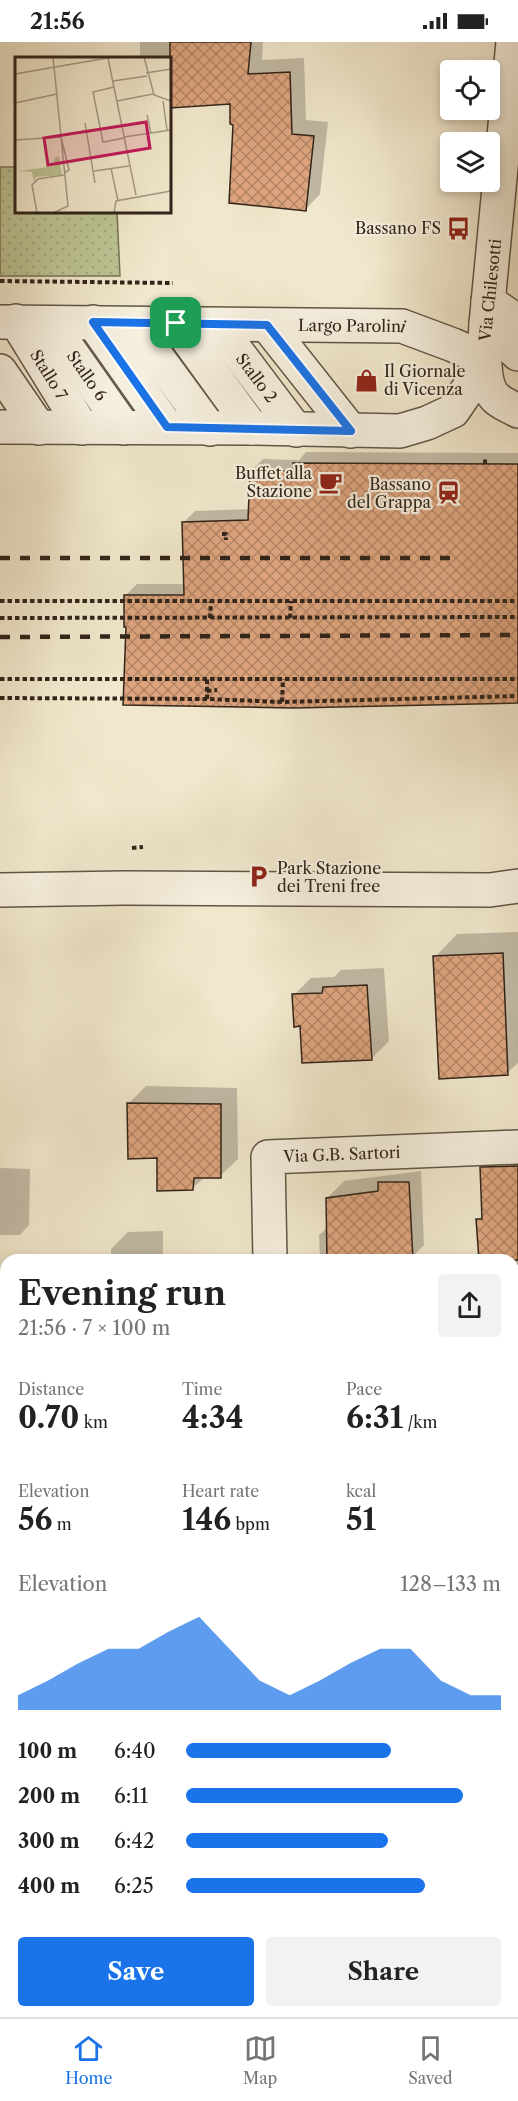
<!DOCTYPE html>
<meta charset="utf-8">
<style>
body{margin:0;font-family:"Libre Caslon Text",serif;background:#f2f2f2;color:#222;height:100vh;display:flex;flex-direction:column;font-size:22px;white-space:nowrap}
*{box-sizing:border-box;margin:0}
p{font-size:20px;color:#767676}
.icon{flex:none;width:33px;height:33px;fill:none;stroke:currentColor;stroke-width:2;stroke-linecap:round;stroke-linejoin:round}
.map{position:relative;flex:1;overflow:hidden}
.panel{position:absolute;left:0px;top:1212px;width:519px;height:764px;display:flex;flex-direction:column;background:#fff;border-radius:18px 18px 0 0;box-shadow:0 3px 9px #0003}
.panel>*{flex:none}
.buttons{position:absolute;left:440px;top:18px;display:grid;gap:12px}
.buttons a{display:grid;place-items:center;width:60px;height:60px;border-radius:6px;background:#fff;box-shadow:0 3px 9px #0003;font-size:30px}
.pin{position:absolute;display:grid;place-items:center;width:51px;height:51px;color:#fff;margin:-26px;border-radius:12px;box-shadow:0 3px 9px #0006}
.round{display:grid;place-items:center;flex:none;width:63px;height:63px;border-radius:6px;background:#f2f2f2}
.head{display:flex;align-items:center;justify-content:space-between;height:102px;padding:0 18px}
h1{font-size:33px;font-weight:800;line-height:45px}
.stats{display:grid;grid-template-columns:repeat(3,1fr);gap:9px;height:102px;padding:6px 18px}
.stats div{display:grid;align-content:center}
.stats b{font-size:30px;font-weight:800}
.stats small{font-size:16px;font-weight:400}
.stats p{font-size:16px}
.chart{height:168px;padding:12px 18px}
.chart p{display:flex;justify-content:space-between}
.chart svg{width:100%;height:108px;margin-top:6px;fill:#1a73e8;opacity:.7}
.button{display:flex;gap:12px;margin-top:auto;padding:12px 18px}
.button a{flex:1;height:69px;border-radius:6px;background:#1a73e8;color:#fff;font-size:24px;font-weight:800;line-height:69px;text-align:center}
.button a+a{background:#f2f2f2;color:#222}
ul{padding:0 18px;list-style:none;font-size:20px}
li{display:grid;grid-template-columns:96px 72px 1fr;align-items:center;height:45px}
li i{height:15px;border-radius:8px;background:#1a73e8}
.status{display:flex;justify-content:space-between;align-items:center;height:42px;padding:0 30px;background:#fff;direction:ltr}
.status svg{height:16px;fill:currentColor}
.dock{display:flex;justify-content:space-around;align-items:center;height:84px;border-top:2px solid #e0e0e0;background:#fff;font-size:16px;color:#767676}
.dock a{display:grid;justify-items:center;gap:3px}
.dock .current{color:#1a73e8}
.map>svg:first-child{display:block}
.grass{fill:url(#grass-dots);stroke:#777457;stroke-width:1.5}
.shadow{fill:#0003}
.building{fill:url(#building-cross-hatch);stroke:#312419;stroke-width:1.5}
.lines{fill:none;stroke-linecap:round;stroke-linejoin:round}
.minor-casing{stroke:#615546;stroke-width:36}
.path{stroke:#312419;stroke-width:4;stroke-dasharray:4.5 3;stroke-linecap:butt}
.minor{stroke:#f5efde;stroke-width:33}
.rail{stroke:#312419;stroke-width:4.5;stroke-dasharray:10 10;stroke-linecap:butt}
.route-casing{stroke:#fff;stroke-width:12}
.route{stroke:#1a73e8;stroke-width:8}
.labels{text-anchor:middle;stroke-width:4.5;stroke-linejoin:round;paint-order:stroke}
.poi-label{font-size:16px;fill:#312419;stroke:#f5efde;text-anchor:end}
.street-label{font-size:16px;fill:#312419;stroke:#f5efde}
.inset-road{fill:none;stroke:#a49984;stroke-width:1.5}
.view{fill:#c2185b;fill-opacity:0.15;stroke:#c2185b;stroke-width:3}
.inset-edge{fill:none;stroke:#312419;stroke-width:3}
</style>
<div class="status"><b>21:56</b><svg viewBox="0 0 49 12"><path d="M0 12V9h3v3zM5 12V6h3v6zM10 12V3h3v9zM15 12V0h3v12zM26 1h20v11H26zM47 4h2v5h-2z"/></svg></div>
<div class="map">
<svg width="518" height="1975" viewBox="0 0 518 1975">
<defs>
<pattern id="grass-dots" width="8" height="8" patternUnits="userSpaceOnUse" patternTransform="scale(1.5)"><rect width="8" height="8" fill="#bdc495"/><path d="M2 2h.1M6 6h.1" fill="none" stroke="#a3a880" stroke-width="1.8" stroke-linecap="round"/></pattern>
<pattern id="building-cross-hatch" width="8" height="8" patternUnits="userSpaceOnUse" patternTransform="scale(1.5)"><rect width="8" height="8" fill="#dda47d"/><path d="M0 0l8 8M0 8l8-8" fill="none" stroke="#b48566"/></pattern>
</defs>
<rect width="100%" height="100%" fill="#f0e7cc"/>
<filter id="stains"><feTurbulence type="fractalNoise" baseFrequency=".00333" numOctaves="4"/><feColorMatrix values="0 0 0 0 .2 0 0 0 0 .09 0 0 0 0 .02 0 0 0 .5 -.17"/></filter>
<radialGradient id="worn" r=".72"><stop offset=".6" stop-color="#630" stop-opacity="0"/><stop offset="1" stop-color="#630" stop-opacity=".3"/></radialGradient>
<!-- grass -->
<path class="grass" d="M0 125H16V170H117L120 234H0Z"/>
<!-- shadow -->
<path class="shadow" d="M140 0H263L262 18 304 16 306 78 328 80 320 152 306 167 234 81 231 61 170 64V16H140Z
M306 410 518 411V660L128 583 125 554 137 542H185L184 480 195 469 250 467 251 429 263 417 299 418Z
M518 890V1021L507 1031 435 915 457 892Z
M384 926 389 999 371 1017 302 983 294 953 311 936 334 935 341 928Z
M146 1044 237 1046 238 1117 220 1134 205 1135 193 1146 158 1115 129 1061Z
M518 1108V1231H513V1218H480L478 1178 484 1172 482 1126 499 1109Z
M0 1126 30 1127 29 1183 20 1193H0Z
M421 1129 424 1203 409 1218H320L319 1193 328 1185 327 1156 344 1139Z
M163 1189V1218H111V1207L128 1190Z
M0 1300H6V1429H0Z
M513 1310H518V1387L513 1388Z
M513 1608H518V1712H513Z
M0 1687H6V1908H0Z
M513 1805H518V1926H513Z"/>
<!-- building -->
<path class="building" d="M170 0H251L248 32 290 30 292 92 314 94 306 169 229 161 233 83 230 82V62L170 66Z
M293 421 518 422V661L294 666 123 663 126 585H124V553H184L182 480 248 478 250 428 293 429Z
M503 911 508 1033 439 1037 433 914Z
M367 943 372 1018 302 1021 300 984 294 985 292 952 322 951 323 945Z
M127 1061 221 1062V1136H194L193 1148 157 1149V1116L128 1117Z
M518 1124V1218H479L476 1177H482L480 1125Z
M378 1140H409L413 1218H327L326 1156 378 1149Z"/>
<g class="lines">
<defs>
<g id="minor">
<path d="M513 0 486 282C485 302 480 343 497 357 503 362 511 365 518 369"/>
<path d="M488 259 518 280"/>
<path id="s1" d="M16 279 82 386"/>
<path id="s2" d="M0 280 402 284 453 303 484 317"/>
<path d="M93 280 167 385"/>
<path d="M176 281 252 386"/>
<path id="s3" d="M51 282 124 386"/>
<path d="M133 282 210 387"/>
<path d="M486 282 518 312"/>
<path id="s4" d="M217 283 296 388"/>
<path d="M267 283 351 389"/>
<path d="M0 329 39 386"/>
<path d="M0 385 252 386 400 389 427 381 453 369 468 347 484 317"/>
<path d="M0 848 125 846 490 848 518 844"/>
<path id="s5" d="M270 1218 268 1115 518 1105"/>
<path d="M513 1509H518"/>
<path d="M0 1523H6"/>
<path d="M0 1965H6"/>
<path d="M290 1975V1970"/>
</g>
</defs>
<!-- minor casing -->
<use href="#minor" class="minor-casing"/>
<!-- path -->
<path class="path" d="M0 239 173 241
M485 422V416
M222 492H226V498
M0 559H518
M0 576 518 575
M210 576 211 559
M290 576 291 559
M0 637H518
M207 649 217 648
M0 656 207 657 282 660 518 654
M207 657V637
M282 660 283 637
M132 806 143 805"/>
<!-- minor -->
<use href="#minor" class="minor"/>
<!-- rail -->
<path class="rail" d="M0 516H452
M0 595 518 593"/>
</g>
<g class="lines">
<defs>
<path id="route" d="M93 280 267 283 351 389 167 385Z"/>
</defs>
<!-- route casing -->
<use href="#route" class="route-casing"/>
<!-- route -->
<use href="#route" class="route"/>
</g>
<!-- icons -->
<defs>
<symbol id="bus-bare" viewBox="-9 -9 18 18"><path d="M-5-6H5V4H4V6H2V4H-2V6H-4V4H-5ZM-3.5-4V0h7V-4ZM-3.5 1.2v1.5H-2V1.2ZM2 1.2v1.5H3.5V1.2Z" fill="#8f2418" stroke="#f5efde" stroke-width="2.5" paint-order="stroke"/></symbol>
<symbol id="shop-bare" viewBox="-9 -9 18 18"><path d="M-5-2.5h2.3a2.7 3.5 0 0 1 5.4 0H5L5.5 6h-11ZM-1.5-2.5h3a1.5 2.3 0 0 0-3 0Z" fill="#8f2418" stroke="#f5efde" stroke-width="2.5" paint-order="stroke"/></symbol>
<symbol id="cafe-bare" viewBox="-9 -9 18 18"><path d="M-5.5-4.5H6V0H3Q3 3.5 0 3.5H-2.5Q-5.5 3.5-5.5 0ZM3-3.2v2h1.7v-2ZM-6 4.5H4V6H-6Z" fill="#8f2418" stroke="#f5efde" stroke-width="2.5" paint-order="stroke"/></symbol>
<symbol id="station-bare" viewBox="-9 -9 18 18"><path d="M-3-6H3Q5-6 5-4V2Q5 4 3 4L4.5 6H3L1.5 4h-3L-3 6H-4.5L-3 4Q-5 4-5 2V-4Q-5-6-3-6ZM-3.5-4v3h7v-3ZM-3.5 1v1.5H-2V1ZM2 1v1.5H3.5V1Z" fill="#8f2418" stroke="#f5efde" stroke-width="2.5" paint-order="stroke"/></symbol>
<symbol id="parking-bare" viewBox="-9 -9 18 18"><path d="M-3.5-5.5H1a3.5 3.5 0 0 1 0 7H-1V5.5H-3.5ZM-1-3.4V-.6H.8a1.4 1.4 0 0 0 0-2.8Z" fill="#8f2418" stroke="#f5efde" stroke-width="2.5" paint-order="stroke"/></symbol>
</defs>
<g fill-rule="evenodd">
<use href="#bus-bare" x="442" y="170" width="33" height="33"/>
<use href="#shop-bare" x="350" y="322" width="33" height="33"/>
<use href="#cafe-bare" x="314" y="424" width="33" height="33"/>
<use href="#station-bare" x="432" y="434" width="33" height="33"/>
<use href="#parking-bare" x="242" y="818" width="33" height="33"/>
</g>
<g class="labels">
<!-- poi labels -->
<g class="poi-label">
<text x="441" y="192">Bassano FS</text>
<text x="384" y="335" text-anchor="start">Il Giornale<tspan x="384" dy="18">di Vicenza</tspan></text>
<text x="312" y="437">Buffet alla<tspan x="312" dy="18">Stazione</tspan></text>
<text x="431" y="448">Bassano<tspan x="431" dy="18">del Grappa</tspan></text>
<text x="277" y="832" text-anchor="start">Park Stazione<tspan x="277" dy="18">dei Treni free</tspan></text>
</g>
<!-- street labels -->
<g class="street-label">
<text transform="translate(490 248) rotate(-84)" y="6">Via Chilesotti</text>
<text dy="6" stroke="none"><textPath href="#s2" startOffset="352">Largo Parolini</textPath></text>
<text dy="6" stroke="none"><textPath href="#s1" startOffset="63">Stallo 7</textPath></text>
<text dy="6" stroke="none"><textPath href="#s3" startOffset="63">Stallo 6</textPath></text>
<text dy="6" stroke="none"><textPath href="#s4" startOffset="66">Stallo 2</textPath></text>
<text dy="6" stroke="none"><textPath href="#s5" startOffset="177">Via G.B. Sartori</textPath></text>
</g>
</g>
<!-- overview -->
<g transform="translate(15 15)">
<rect width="156" height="156" fill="#f0e7cc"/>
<path d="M44 99 47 118 21 120 19 126 17 115 4 114 40 109 39 101Z" fill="#bdc495"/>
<path class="inset-road" d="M129 0 139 38 156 44M93 1 121 138M131 16 156 12M0 17 98 0M98 24 132 19M99 30 78 35 88 85 109 81M102 44 138 37M148 44 152 73M0 46 42 37M132 58 136 76M70 66 80 126M46 80 54 113 49 116M109 80 156 73M0 83 46 80M96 111 103 144M79 114 114 109M22 156 17 128 23 122 49 118M38 156 53 149 38 0M99 156 101 144 156 134"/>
<path class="view" d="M131 65 135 91 33 108 29 81Z"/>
<rect width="156" height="156" class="inset-edge"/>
</g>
<rect width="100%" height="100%" filter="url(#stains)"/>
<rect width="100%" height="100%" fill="url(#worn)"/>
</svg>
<div class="buttons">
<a><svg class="icon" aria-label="locate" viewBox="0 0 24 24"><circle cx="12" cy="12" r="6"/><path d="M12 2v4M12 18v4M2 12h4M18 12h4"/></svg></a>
<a><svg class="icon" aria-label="layers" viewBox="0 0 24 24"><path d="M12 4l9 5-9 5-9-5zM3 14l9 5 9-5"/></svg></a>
</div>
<div class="pin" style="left:176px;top:281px;background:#1e9e55"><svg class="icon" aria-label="arrive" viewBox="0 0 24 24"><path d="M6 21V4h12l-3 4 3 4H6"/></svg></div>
<section class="panel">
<div class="head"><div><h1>Evening run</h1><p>21:56 · 7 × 100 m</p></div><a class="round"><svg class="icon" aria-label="share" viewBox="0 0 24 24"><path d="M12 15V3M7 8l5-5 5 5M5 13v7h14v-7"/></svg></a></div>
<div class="stats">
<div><p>Distance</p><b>0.70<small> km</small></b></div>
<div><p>Time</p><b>4:34</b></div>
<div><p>Pace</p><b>6:31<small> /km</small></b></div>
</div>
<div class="stats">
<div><p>Elevation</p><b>56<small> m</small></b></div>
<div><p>Heart rate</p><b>146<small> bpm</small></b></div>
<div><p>kcal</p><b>51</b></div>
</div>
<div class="chart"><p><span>Elevation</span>128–133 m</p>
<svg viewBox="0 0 160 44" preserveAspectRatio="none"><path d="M0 44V38L10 32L20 25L30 19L40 19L50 12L60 6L70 19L80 32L90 38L100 32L110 25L120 19L130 19L140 32L150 38L160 38V44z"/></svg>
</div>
<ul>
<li><b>100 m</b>6:40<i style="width:65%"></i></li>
<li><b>200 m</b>6:11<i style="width:88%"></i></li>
<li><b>300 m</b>6:42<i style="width:64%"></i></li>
<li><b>400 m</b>6:25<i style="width:76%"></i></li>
</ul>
<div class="button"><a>Save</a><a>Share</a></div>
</section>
</div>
<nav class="dock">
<a class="current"><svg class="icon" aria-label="home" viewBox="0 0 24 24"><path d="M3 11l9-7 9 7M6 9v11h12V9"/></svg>Home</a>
<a><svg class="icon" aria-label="map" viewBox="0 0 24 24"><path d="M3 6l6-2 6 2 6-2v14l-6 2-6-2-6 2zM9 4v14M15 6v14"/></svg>Map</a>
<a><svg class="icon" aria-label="saved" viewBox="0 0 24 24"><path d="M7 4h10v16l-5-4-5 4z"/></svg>Saved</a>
</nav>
